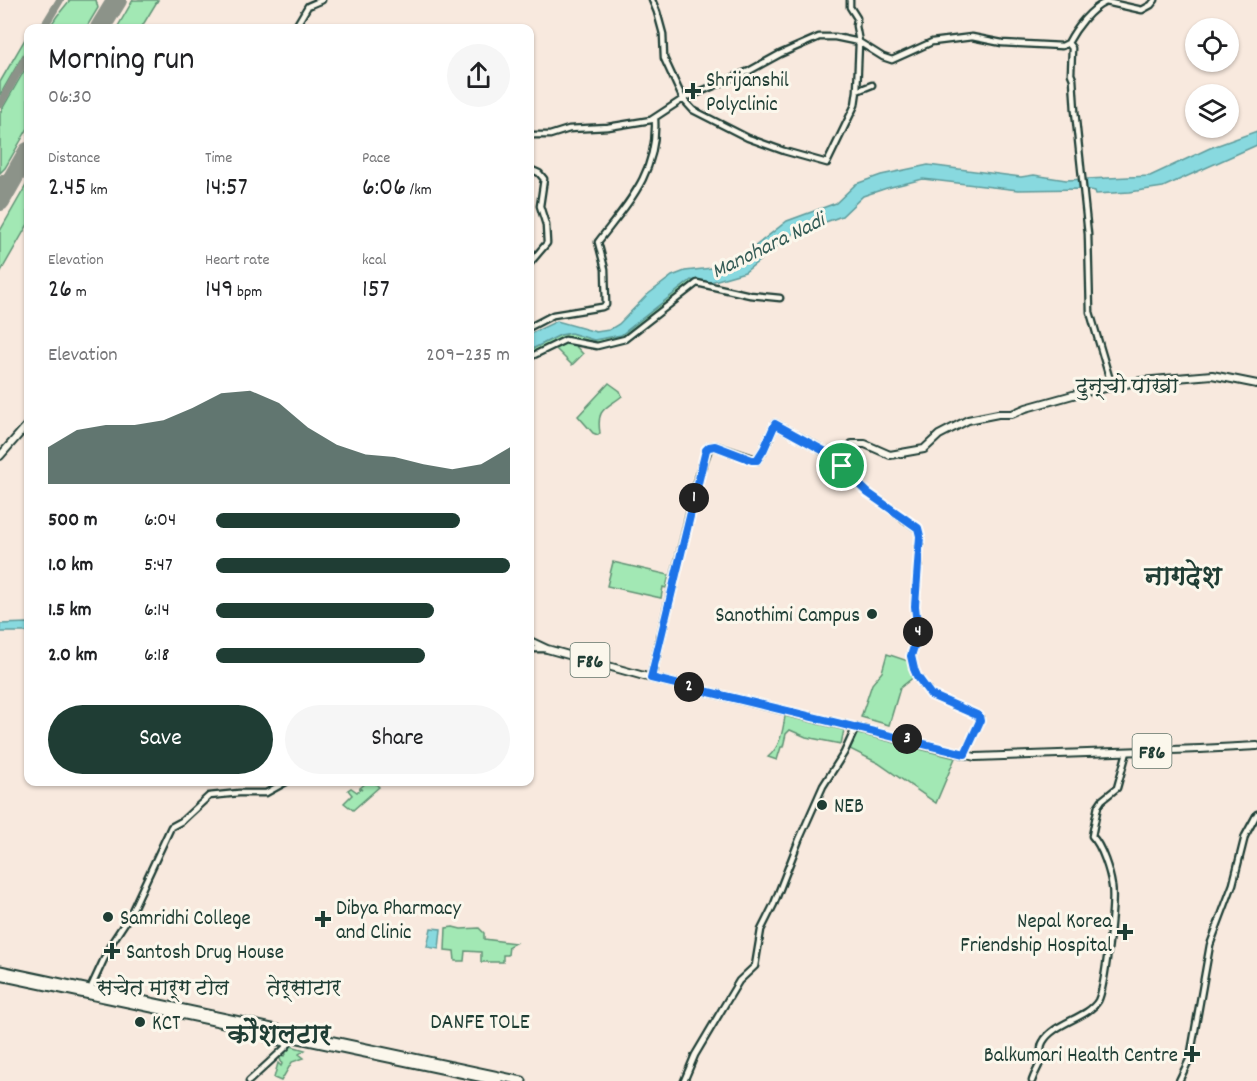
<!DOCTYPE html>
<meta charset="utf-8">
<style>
body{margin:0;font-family:Dekko,"Playpen Sans Deva",sans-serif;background:#f6f6f6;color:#202124;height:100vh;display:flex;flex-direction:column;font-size:22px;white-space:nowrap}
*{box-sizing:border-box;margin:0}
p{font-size:20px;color:#757577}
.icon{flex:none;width:33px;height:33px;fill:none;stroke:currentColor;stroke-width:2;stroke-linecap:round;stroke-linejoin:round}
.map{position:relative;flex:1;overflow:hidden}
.panel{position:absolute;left:24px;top:24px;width:510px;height:762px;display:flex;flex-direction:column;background:#fff;border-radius:12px;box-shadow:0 2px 4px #0004}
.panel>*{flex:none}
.buttons{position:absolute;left:1185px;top:18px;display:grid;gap:12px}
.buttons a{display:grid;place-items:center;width:54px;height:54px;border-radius:50%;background:#fff;box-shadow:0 2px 4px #0004;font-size:30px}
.pin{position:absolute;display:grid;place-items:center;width:51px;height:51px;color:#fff;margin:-26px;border:3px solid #fff;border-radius:50%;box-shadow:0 2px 6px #0007}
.km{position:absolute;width:30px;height:30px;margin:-15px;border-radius:50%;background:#222;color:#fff;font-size:16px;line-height:30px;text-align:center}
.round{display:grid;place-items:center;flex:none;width:63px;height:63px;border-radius:32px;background:#f6f6f6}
.head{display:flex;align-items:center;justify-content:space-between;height:102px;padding:0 24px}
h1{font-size:33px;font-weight:600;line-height:45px}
.figures{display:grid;grid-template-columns:repeat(3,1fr);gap:9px;height:102px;padding:6px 24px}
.figures div{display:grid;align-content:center}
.figures b{font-size:26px;font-weight:600}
.figures small{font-size:16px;font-weight:400}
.figures p{font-size:16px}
.chart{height:168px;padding:12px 24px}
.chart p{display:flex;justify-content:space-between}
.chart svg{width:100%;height:108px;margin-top:6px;fill:#1f3d34;opacity:.7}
.cta{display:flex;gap:12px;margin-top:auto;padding:12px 24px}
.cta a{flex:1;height:69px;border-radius:36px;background:#1f3d34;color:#fff;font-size:24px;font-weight:600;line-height:69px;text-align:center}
.cta a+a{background:#f6f6f6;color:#202124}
ul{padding:0 24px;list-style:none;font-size:20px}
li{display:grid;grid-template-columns:96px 72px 1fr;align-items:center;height:45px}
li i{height:15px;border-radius:8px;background:#1f3d34}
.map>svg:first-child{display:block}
.green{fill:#a2e8b4;stroke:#609274;stroke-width:1.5}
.water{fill:#88d9df;stroke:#5e9b9b;stroke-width:1.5}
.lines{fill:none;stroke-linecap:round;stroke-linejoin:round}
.taxiway{stroke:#8c9389;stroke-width:8}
.runway{stroke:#8c9389;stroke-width:20}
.secondary-casing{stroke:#1f3d34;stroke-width:9}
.primary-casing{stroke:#1f3d34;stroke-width:10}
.highway-casing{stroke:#1f3d34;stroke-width:11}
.secondary{stroke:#fbf7ec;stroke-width:4.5}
.primary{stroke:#fbf7ec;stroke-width:6}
.highway{stroke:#fbf7ec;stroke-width:7}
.route-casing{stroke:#fff;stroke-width:12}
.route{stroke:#1a73e8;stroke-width:8}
.poi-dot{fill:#1f3d34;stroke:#fbf7ec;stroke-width:2}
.labels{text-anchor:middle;stroke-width:6;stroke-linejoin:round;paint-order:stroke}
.shield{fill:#fbf7ec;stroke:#61756b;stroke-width:1.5}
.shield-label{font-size:20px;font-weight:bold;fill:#1f3d34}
.poi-label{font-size:21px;fill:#1f3d34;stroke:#fbf7ec;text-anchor:start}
.water-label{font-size:22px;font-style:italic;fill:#345c56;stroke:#fbf7ec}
.neighbourhood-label{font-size:22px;fill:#1f3d34;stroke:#fbf7ec}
.district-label{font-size:27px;font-weight:bold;fill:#1f3d34;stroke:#fbf7ec}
</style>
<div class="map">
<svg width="1257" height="1081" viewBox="0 0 1257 1081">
<rect width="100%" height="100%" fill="#f8e9de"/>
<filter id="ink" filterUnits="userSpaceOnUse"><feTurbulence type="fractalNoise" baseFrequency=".0167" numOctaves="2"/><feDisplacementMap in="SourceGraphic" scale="12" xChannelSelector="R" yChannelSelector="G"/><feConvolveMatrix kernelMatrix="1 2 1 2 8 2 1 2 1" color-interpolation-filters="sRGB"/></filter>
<g filter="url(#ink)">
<!-- green -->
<path class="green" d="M70 0H96L98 8 86 28H49L57 16Z
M133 0H158L141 28H117Z
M28 34V46L0 95V82Z
M28 64V128L5 168 0 173V113Z
M28 182V224L0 273V231Z
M692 279 697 280 624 338 596 344 573 338H565L530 355V350L560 335 571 333 594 340 621 335Z
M568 342H572L583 354 572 365 555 348Z
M609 383 620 391 622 396C606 409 596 408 600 433L598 435 593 433 578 416Z
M613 562 669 575 666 588 663 587 661 598 607 586Z
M887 654 908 661 915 676 900 688 889 725 861 717 872 684 882 672Z
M785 716 844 730 841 744 806 737 790 730 786 734 783 747H781L777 760 768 757C780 747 783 731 785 716Z
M857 734 864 735 955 758 936 803 878 763 850 749Z
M367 782H374L379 787 353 810 344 803 352 795 348 790 351 788 357 792 360 789 362 790 360 788Z
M453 927 461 929 479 928 484 933V939L515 943 509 946 508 955H503V962H481V952L465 951 464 961H455L454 951 445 950 446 928Z
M291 1046 305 1050 299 1054 304 1058 292 1062 281 1081 274 1078 278 1063 281 1066 282 1064 279 1056 282 1054 284 1056 286 1054 283 1052Z"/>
<!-- water -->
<path class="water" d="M1257 131V145L1163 187 1130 192 1096 194 1095 191 1084 189 1018 190 923 179 887 188 863 196 842 216 793 234 745 272 707 283 691 280 621 335 594 340 571 333 560 335 530 350V334L557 321 596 332 609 330 619 324 647 295 672 276 685 271 721 267 735 262 787 221 836 203 856 184 881 175 928 165 1021 177 1034 175 1066 180 1150 176 1210 148Z
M28 623V632H0V624Z
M431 928 441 929 439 949 427 947Z"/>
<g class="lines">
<!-- taxiway -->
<path class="taxiway" d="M109 0V13
M43 28 60 0
M0 104 28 54
M0 179 10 176 18 170
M0 195V200"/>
<!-- runway -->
<path class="runway" d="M100 28 117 0
M0 201 28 152"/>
<defs>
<path id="secondary" d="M652 0 657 12 663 34 664 58 683 99 693 110 748 138 784 151 827 163 855 105 857 91 872 85
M850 0V7L857 18 856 26 859 42 857 91
M295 28 308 6 322 0
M1068 43 1072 48 1071 74 1073 79 1075 111 1088 234 1090 312 1112 387
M530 135H550L569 129 608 127 651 120 683 99 749 71 780 54 819 37H835L859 42 883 57 892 60 932 42 972 37 1002 43 1062 46 1068 43C1076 28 1090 9 1106 2L1142 10 1151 5 1155 0
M530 169 539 173 544 179 540 206 546 225 547 243 530 263
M530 327 553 315 602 307 606 305 605 269 598 242C628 203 658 173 655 119
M530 357 565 340 597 346 625 339 697 283 750 295 780 298
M842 466 868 493 918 529 920 536 915 606 918 634 911 656 914 669 917 676 931 695 979 716 980 721 965 754
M530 649H545
M92 985 111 944 130 915 171 827 182 821 209 796 239 793H266L286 782
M249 1081 287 1046 288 1044 267 1039 269 1031
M684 1081 695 1055 727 1001 739 981 755 966 761 930 774 904 799 840 823 786 844 753 856 727
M1032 1081C1034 1074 1039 1067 1041 1060 1042 1054 1039 1048 1043 1042 1053 1023 1088 1018 1098 1001 1105 988 1115 902 1112 886 1110 872 1102 846 1092 836L1098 806 1102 800 1117 788 1127 752
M1179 1081 1190 1058 1210 945 1233 884 1245 836 1257 814"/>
<path id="primary" d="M0 456 28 424
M530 641 547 649 651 678 975 757 1200 749 1257 746
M651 678 699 475 709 447 715 446 757 460 764 449 775 424 819 448 842 466 846 461 852 444H865L890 455 924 449 939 435 968 420 998 414H1012L1026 408 1080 393 1141 381 1212 375 1257 384"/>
<path id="highway" d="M0 970 522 1081
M0 976 498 1081"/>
</defs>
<!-- secondary casing -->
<use href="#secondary" class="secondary-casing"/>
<!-- primary casing -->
<use href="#primary" class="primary-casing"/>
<!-- highway casing -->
<use href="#highway" class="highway-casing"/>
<!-- secondary -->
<use href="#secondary" class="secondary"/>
<!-- primary -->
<use href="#primary" class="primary"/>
<!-- highway -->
<use href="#highway" class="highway"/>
</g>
</g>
<g class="lines" filter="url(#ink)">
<defs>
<path id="route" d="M775 424 824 451 868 493 918 528 920 536 915 606 918 634 911 656 914 669 917 676 931 695 979 716 980 721 965 754 651 678 706 450 709 447 715 446 752 460H757L764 449Z"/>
</defs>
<!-- route casing -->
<use href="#route" class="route-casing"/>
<!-- route -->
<use href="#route" class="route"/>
</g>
<!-- markers -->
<g class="poi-dot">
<path d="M690 82h6v6h6v6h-6v6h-6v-6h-6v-6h6z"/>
<circle cx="872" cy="614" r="6"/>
<circle cx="822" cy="805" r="6"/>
<circle cx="108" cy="917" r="6"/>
<path d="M320 910h6v6h6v6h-6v6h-6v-6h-6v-6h6z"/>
<path d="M1122 923h6v6h6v6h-6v6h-6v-6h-6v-6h6z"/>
<path d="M109 942h6v6h6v6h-6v6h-6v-6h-6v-6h6z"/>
<circle cx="140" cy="1022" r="6"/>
<path d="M1189 1045h6v6h6v6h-6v6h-6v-6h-6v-6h6z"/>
</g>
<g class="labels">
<!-- shield labels -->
<g class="shield">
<rect x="570.5" y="643" width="39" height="34" rx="4.5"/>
<rect x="1132.5" y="734" width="39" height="34" rx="4.5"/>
</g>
<g class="shield-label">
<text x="590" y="667">F86</text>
<text x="1152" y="758">F86</text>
</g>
<!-- poi labels -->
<g class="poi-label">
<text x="706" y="86">Shrijanshil<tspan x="706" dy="24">Polyclinic</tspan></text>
<text x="860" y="621" text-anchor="end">Sanothimi Campus</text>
<text x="834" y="812">NEB</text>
<text x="336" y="914">Dibya Pharmacy<tspan x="336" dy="24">and Clinic</tspan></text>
<text x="120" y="924">Samridhi College</text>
<text x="1112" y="927" text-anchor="end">Nepal Korea<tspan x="1112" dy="24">Friendship Hospital</tspan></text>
<text x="126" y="958">Santosh Drug House</text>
<text x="152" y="1029">KCT</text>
<text x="1178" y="1061" text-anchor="end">Balkumari Health Centre</text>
</g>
<!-- water labels -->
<g class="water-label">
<text transform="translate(767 244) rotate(-26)" y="8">Manohara Nadi</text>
</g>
<!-- neighbourhood labels -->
<g class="neighbourhood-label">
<text x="1127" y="392">ढुन्चो पाखा</text>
<text x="163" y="994">सचेत मार्ग टोल</text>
<text x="304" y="994">तेर्साटार</text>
<text x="480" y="1028">DANFE TOLE</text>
</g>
<!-- district labels -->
<g class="district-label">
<text x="1183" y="584">नागदेश</text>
<text x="279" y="1042">कौशलटार</text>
</g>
</g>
</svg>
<div class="buttons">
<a><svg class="icon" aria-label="locate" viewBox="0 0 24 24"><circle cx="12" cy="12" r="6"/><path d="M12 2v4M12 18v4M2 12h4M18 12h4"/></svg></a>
<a><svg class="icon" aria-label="layers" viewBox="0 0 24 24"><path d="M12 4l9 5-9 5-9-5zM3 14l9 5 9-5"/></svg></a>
</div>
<div class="pin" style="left:842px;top:466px;background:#1e9e55"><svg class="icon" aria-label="arrive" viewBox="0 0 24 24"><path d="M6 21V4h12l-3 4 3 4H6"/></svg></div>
<b class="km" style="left:694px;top:498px">1</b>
<b class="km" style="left:689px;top:687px">2</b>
<b class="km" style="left:907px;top:739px">3</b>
<b class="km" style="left:918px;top:632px">4</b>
<section class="panel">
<div class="head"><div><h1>Morning run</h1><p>06:30</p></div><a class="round"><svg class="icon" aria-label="share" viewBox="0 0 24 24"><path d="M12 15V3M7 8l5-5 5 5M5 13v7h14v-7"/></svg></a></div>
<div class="figures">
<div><p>Distance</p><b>2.45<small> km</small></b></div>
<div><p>Time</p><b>14:57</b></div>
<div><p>Pace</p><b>6:06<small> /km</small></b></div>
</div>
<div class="figures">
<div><p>Elevation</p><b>26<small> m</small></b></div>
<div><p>Heart rate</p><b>149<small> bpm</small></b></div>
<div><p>kcal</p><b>157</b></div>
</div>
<div class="chart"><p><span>Elevation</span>209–235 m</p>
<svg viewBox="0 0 160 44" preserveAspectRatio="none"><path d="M0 44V29L10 22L20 20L30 20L40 18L50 13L60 7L70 6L80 11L90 21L100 28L110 32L120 33L130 36L140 38L150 36L160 29V44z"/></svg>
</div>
<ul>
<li><b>500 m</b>6:04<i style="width:83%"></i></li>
<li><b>1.0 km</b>5:47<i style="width:100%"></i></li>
<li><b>1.5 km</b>6:14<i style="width:74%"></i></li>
<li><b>2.0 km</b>6:18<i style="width:71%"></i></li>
</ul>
<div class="cta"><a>Save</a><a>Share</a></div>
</section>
</div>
